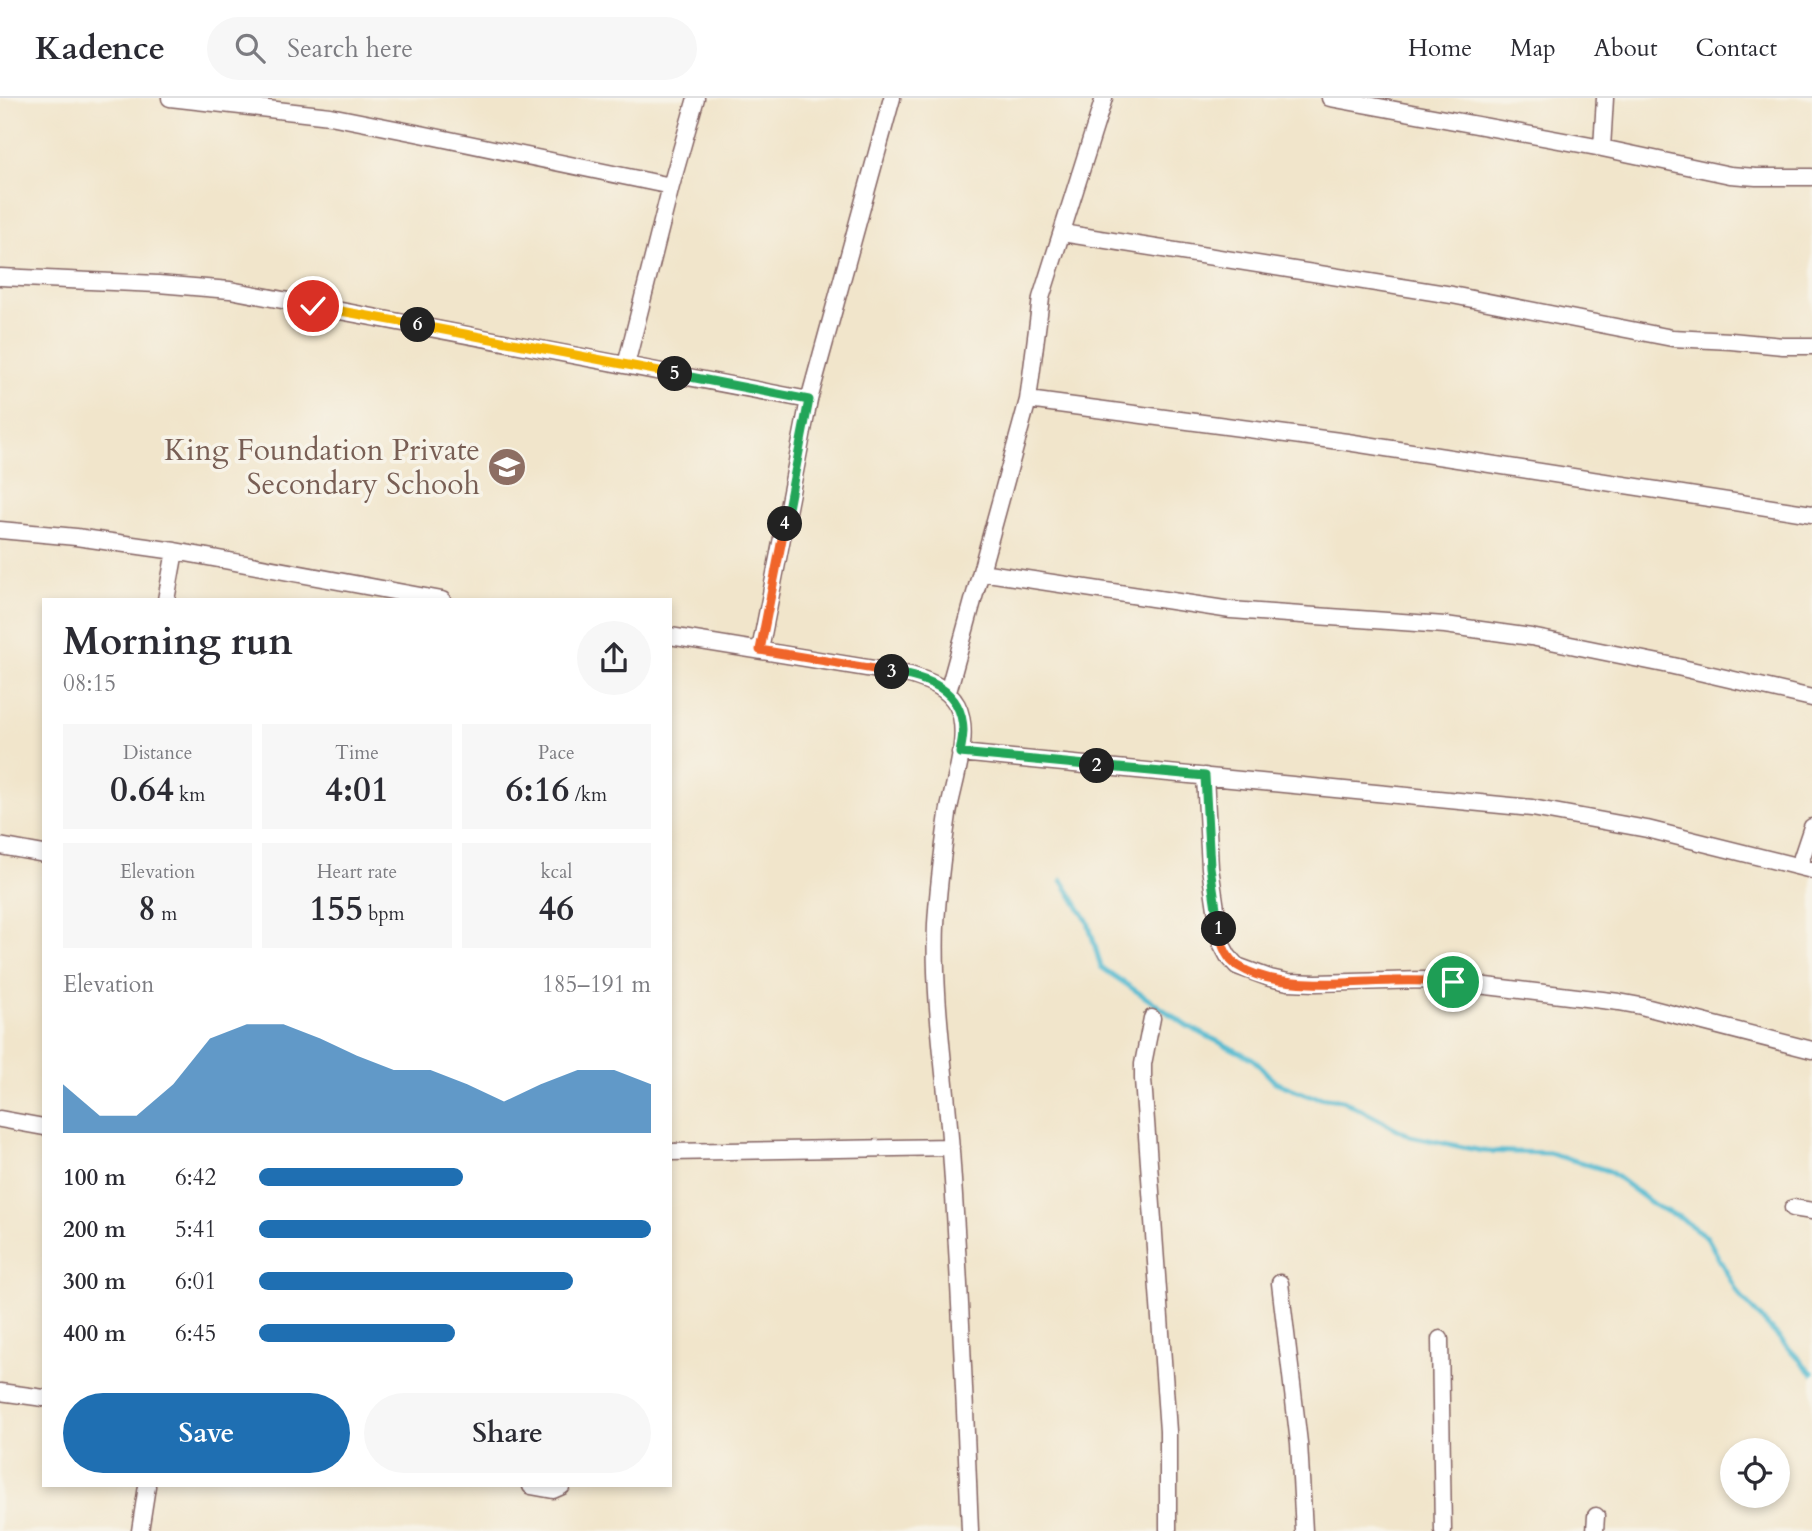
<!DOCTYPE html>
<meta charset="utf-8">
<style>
body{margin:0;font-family:Cardo,serif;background:#f7f7f7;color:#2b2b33;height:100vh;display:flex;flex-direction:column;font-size:26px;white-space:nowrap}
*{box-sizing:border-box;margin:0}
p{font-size:23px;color:#7c7c81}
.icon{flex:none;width:38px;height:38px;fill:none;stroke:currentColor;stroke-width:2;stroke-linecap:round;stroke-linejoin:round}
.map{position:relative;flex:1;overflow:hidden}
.details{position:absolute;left:42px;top:500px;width:630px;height:889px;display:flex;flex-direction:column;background:#fff;border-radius:0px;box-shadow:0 4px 10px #0003}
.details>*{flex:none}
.buttons{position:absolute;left:1720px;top:1340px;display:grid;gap:14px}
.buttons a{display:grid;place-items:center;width:70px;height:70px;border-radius:50%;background:#fff;box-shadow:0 4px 10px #0003;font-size:35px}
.pin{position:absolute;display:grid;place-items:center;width:60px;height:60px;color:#fff;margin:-30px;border:4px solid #fff;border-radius:50%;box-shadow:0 2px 7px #0007}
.km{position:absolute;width:35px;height:35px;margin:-18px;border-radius:50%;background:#222;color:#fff;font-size:19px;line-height:35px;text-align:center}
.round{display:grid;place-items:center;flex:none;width:74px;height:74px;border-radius:37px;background:#f7f7f7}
.head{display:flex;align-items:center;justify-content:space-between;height:119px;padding:0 21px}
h1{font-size:38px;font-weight:600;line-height:52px}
.stats{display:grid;grid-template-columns:repeat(3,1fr);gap:10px;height:119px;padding:7px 21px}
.stats div{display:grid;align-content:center;border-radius:0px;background:#f7f7f7;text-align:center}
.stats b{font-size:35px;font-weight:600}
.stats small{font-size:19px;font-weight:400}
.stats p{font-size:19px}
.chart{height:196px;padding:14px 21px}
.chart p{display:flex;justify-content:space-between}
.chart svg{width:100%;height:126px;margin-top:7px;fill:#1f6fb2;opacity:.7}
.cta{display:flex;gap:14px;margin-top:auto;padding:14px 21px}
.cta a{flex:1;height:80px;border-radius:42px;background:#1f6fb2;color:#fff;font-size:28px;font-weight:600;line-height:80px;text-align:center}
.cta a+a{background:#f7f7f7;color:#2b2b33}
ul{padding:0 21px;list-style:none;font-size:23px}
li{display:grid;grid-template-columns:112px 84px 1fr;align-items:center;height:52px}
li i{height:18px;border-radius:9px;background:#1f6fb2}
header{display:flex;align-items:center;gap:42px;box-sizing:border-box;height:98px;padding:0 35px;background:#fff;border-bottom:2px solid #e1e1e2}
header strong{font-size:33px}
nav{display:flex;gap:38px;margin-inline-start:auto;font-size:24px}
.search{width:490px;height:63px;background:#f7f7f7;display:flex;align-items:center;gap:18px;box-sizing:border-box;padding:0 24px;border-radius:38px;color:#7c7c81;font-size:26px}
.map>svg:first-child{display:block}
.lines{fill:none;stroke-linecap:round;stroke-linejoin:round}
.stream{stroke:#52bad0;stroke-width:5}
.minor-casing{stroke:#846463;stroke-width:19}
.minor{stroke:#fff;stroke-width:16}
.split-1-casing{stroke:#fff;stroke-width:14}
.split-2-casing{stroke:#fff;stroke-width:14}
.split-3-casing{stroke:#fff;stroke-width:14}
.split-4-casing{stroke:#fff;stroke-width:14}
.split-5-casing{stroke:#fff;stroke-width:14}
.split-6-casing{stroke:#fff;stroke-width:14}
.split-7-casing{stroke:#fff;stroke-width:14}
.split-1{stroke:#f0652b;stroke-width:9}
.split-2{stroke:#22a559;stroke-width:9}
.split-3{stroke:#22a559;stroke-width:9}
.split-4{stroke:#f0652b;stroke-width:9}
.split-5{stroke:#22a559;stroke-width:9}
.split-6{stroke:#f5b400;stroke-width:9}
.split-7{stroke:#f5b400;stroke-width:9}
.labels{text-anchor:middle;stroke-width:7;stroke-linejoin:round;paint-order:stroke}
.education-label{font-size:30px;fill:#785e54;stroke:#f7f3e8;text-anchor:end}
</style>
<header>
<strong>Kadence</strong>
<div class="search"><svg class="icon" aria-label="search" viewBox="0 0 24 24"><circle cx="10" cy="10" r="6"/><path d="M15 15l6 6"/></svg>Search here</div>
<nav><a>Home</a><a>Map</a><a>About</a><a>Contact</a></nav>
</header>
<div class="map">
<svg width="1812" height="1433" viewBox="0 0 1812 1433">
<rect width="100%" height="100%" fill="#f7f3e8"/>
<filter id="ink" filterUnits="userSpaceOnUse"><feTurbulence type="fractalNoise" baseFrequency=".0143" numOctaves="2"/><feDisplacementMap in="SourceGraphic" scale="14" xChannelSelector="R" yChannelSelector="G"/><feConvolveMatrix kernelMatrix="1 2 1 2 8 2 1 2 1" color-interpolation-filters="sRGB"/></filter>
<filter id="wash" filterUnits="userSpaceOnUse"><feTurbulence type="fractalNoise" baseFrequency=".00686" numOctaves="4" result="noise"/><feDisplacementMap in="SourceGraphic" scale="28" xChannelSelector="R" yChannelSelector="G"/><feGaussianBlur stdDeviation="1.57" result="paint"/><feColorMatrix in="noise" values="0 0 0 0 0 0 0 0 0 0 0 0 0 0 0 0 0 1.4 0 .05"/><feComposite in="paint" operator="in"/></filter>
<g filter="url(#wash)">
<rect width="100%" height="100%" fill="#f1e5cb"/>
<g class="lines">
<!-- stream -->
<path class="stream" d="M1062 782 1088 824 1101 869 1189 929 1253 961 1275 984 1310 998 1342 1002 1410 1038 1482 1053 1549 1055 1609 1073 1657 1109 1679 1119 1707 1139 1739 1197 1812 1275"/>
</g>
</g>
<g filter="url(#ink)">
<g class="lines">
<defs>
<path id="minor" d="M170 0 330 18 421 36 671 88
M1330 0 1602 50 1730 77 1756 79H1812
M1602 50 1605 0
M1062 135 1452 197 1672 240 1731 243 1783 248H1812
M0 179 158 186 230 192 809 302
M626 267 671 88 696 0
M1028 302 1347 344 1812 416
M0 432 76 439 175 453 442 502
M981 474 1231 512 1445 527 1531 539 1669 567 1812 600
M166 502 175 453
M670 538 910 577C929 583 947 589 957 607 972 636 953 686 948 716 943 752 938 790 936 826 933 902 946 978 951 1053 960 1180 965 1306 970 1433
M760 552 809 302 892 0
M948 594 1028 302 1041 200 1104 0
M960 655 1532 710 1647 731 1812 772
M1205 678 1210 770 1221 845 1228 858 1237 868 1270 880 1288 884 1316 885 1423 882 1453 884 1619 904 1641 908 1812 952
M0 748 44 756
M1799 768 1812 729
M1152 920 1143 966V981L1168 1333V1433
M0 1021 44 1029
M670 1054 951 1049
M1793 1110 1812 1113
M1280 1185 1299 1345 1304 1433
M1440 1241 1443 1433
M0 1294 44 1300
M531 1388 553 1392 562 1388
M140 1433 147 1388
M1595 1433 1596 1418"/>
</defs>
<!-- minor casing -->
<use href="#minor" class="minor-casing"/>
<!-- minor -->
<use href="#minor" class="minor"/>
</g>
</g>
<g class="lines" filter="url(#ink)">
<defs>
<path id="split-1" d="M1219 831C1221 845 1225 860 1238 868 1277 893 1349 884 1393 883 1414 882 1433 883 1453 884"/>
<path id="split-2" d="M1097 668 1205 678 1210 769 1219 831"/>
<path id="split-3" d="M892 574C926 580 962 590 963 632 963 640 961 648 960 655L1097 668"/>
<path id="split-4" d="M785 426 760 552 892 574"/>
<path id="split-5" d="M675 276 809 302 785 426"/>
<path id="split-6" d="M418 227 675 276"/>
<path id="split-7" d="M313 208 418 227"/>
</defs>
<!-- split-1 casing -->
<use href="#split-1" class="split-1-casing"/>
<!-- split-2 casing -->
<use href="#split-2" class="split-2-casing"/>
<!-- split-3 casing -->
<use href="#split-3" class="split-3-casing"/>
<!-- split-4 casing -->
<use href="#split-4" class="split-4-casing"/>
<!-- split-5 casing -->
<use href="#split-5" class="split-5-casing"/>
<!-- split-6 casing -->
<use href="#split-6" class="split-6-casing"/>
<!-- split-7 casing -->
<use href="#split-7" class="split-7-casing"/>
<!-- split-1 -->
<use href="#split-1" class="split-1"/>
<!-- split-2 -->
<use href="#split-2" class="split-2"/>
<!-- split-3 -->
<use href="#split-3" class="split-3"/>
<!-- split-4 -->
<use href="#split-4" class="split-4"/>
<!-- split-5 -->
<use href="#split-5" class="split-5"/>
<!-- split-6 -->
<use href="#split-6" class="split-6"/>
<!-- split-7 -->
<use href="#split-7" class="split-7"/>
</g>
<!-- icons -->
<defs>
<symbol id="school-disc" viewBox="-11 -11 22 22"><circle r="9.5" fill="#8d6e63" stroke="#f7f3e8"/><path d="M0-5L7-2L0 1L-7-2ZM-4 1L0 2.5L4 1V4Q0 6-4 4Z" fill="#fff"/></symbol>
</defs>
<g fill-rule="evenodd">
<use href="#school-disc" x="485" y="347" width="44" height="44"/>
</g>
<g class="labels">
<!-- education labels -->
<g class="education-label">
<text x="480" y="362">King Foundation Private<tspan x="480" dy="34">Secondary Schooh</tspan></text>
</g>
</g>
</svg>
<div class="buttons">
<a><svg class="icon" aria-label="locate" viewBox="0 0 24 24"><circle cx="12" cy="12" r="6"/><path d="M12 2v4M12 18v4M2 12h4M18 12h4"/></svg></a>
</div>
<div class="pin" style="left:1453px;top:884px;background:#1e9e55"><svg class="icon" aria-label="arrive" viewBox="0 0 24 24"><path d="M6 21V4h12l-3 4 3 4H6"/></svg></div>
<div class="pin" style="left:313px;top:208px;background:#d93025"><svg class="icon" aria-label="check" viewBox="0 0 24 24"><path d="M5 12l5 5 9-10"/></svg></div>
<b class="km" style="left:1219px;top:831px">1</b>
<b class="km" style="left:1097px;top:668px">2</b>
<b class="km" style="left:892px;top:574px">3</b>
<b class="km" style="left:785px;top:426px">4</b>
<b class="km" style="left:675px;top:276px">5</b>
<b class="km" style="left:418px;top:227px">6</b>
<section class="details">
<div class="head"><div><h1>Morning run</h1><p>08:15</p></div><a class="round"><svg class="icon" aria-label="share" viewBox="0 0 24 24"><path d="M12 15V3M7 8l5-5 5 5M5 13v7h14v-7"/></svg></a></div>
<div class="stats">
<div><p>Distance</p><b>0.64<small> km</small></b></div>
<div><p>Time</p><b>4:01</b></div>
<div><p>Pace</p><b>6:16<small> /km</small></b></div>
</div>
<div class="stats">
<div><p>Elevation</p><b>8<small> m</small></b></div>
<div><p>Heart rate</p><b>155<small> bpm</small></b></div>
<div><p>kcal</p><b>46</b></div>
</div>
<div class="chart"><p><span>Elevation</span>185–191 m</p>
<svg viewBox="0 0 160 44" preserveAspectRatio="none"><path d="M0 44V27L10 38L20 38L30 27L40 11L50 6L60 6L70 11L80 17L90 22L100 22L110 27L120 33L130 27L140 22L150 22L160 27V44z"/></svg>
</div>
<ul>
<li><b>100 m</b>6:42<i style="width:52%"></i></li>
<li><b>200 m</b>5:41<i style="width:100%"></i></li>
<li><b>300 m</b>6:01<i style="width:80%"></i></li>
<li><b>400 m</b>6:45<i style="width:50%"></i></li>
</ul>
<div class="cta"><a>Save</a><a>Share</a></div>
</section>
</div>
